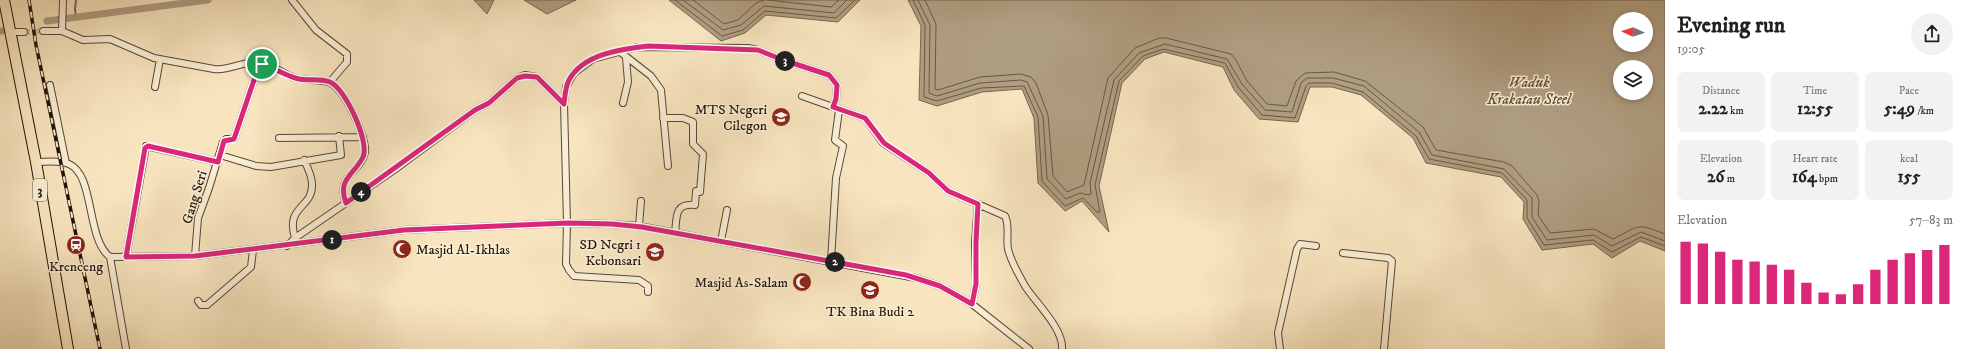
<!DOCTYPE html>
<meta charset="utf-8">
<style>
body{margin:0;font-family:"IM FELL DW Pica",serif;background:#f2f2f2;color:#202124;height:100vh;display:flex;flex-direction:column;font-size:15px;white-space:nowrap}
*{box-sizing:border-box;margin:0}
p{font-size:13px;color:#757577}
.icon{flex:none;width:22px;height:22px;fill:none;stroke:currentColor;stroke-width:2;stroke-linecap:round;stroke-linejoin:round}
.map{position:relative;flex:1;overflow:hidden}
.side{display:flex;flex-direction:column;background:#fff;width:300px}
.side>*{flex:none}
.needle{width:26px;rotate:274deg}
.buttons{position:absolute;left:1613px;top:12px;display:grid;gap:8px}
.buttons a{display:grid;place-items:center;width:40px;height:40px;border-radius:50%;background:#fff;box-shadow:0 2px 6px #0003;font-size:20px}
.pin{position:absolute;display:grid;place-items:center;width:34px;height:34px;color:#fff;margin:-17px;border:2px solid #fff;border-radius:50%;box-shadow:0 1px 4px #0007}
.km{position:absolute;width:20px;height:20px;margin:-10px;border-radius:50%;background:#222;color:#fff;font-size:11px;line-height:20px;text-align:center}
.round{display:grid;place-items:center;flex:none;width:42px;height:42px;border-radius:21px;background:#f2f2f2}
.overview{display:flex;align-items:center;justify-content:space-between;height:68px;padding:0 12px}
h1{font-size:22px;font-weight:800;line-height:30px}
.stats{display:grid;grid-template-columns:repeat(3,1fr);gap:6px;height:68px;padding:4px 12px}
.stats div{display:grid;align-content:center;border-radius:8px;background:#f2f2f2;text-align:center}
.stats b{font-size:17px;font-weight:800}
.stats small{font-size:11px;font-weight:400}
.stats p{font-size:11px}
.chart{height:112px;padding:8px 12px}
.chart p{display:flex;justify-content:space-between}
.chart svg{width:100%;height:72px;margin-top:4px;stroke:#db2777;stroke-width:6}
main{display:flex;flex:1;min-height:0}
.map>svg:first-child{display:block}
.water{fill:#af9d80;stroke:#76654f;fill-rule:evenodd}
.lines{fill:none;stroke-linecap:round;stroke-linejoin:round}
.shore{stroke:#685843;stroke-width:1}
.stream{stroke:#76654f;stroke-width:2}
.canal{stroke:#af9d80;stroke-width:7}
.minor-tunnel{stroke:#d8c5a3;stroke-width:6;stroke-dasharray:6 3;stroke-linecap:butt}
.minor-casing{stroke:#574734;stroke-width:8}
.trunk-casing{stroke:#211206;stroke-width:12}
.minor{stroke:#faeed5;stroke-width:6}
.trunk{stroke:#f8e5bf;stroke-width:10}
.rail-casing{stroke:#211206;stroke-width:3.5}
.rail{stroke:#faeed5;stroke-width:2;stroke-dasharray:6;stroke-linecap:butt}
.route-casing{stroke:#fff;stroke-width:8}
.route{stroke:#db2777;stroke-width:5}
.labels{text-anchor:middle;stroke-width:3;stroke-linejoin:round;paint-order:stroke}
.shield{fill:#faeed5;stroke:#625444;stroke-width:1}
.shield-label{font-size:13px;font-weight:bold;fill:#211206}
.poi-label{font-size:14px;fill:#211206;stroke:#faeed5;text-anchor:end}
.street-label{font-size:14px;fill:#211206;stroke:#faeed5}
.water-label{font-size:15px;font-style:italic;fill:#61513d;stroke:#faeed5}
</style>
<main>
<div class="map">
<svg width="1665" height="349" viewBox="0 0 1665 349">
<rect width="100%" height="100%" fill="#f8e5bf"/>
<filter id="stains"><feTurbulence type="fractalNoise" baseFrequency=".005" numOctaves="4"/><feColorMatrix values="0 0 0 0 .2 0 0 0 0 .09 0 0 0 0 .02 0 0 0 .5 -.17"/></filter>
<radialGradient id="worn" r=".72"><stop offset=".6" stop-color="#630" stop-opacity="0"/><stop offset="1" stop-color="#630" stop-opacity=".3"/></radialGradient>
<!-- water -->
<path class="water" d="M474 0H494L487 14Z
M524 0H576L547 14Z
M669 0H860L838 22 766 15 745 33 721 41Z
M908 0H1665V251L1640 241 1612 258 1593 244 1542 250 1523 219 1524 202 1501 177 1426 163 1413 138 1361 95 1332 87H1310L1298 122 1259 119 1234 90 1223 67 1164 52 1145 59 1122 83 1099 186 1109 232 1082 201 1065 211 1038 183 1034 118 1022 89 982 92 937 106 919 100 921 26ZM1620 19H1646V45H1620ZM1620 67H1646V93H1620Z"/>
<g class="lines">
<!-- shore -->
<path class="shore" d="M675 0 722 36 743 30 765 11 836 18 855 0
M683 0 723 30 741 25 764 6 834 13 847 0
M693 0 724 24 738 20 756 3 764 0
M768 0 831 7 839 0
M913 0 925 25 924 97 937 101 981 88 1024 86 1038 117 1042 181 1065 206 1083 198 1097 212H1100L1095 185 1119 81 1143 56 1163 49 1225 63 1238 87 1262 115 1295 118 1306 86 1309 83H1332L1363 92 1416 136 1429 159 1502 173 1527 200V218L1544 245 1593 240 1612 252 1641 237 1665 246
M918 0 930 25 929 93 937 96 980 83 1021 80 1027 82 1043 116 1047 179 1066 199 1080 193 1089 195 1091 194 1090 183 1114 80 1139 53 1165 44 1227 59 1242 84 1265 110 1292 112 1301 83 1307 78H1333L1364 86 1419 132 1432 155 1504 169 1532 198V217L1547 240 1594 235 1612 246 1641 232 1665 241
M925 0 936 24 935 89 938 90 980 77 1021 74 1031 77 1036 83 1048 115 1053 176 1067 192 1084 185 1108 78 1135 48 1159 38H1166L1231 54 1236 60 1247 81 1267 104 1287 106 1296 81 1305 73 1334 72 1365 81 1423 127 1436 150 1504 162 1512 166 1537 195 1539 201 1538 215 1550 233 1594 229 1613 239C1640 226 1635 222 1665 234"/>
<!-- stream -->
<path class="stream" d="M76 17 75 9 76 0"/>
<!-- canal -->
<path class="canal" d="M47 21 208 0
M0 31H2"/>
<!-- minor-tunnel -->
<path class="minor-tunnel" d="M24 32 43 31"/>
<defs>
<path id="minor" d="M63 0 62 31 83 40 110 39 154 58 214 69C229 71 241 62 256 62 270 63 282 73 295 78 306 81 317 79 328 82 343 85 367 137 365 152 361 173 335 175 346 203
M292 0 316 30 347 54V62L330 82
M43 31H62
M9 32H24
M619 51 651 76 661 90 668 166
M50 85 66 163
M155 87 160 59
M802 96 833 107
M623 103 628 82 626 58
M663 118H683L693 122V144L703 154 700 192 696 191 695 205C674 203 677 217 675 233
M279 138 363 137
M220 155 256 166 271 167 341 155 339 136
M36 162C47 162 59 160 69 164 95 175 86 239 110 257L195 256 404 230 567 223 612 224 639 226 916 278 940 286 972 304 1029 349
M639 226 641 201
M295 238C285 205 313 209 312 184 312 176 308 168 304 160
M721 241 727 210
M287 246 295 238 394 170 475 110 489 103 517 78 525 75 537 77 564 104
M1343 253 1388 258 1392 261 1384 349
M195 256 198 218 209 188 223 142 226 139H234L254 80 262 64
M110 257 126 349
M126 257 146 146 218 162
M831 261 836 178 843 146 835 140 839 110
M648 292V286L639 280 574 276 569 270 566 264 567 223 564 104 566 87 574 73 593 59 637 47 748 48 758 50 783 60 829 75 837 85 836 99 833 107 865 118 883 143 929 173 948 191 1005 216C1010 225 1006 239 1008 249 1011 262 1019 275 1025 286 1035 302 1064 329 1062 349
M198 301 201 305H207L251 267 253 250
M972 304 976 284 975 242 978 204
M1280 349 1278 333 1297 249 1300 244 1316 246"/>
<path id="trunk" d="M4 0 36 162 68 349"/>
</defs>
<!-- minor casing -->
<use href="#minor" class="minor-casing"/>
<!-- trunk casing -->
<use href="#trunk" class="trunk-casing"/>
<!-- minor -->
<use href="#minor" class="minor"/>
<!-- trunk -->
<use href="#trunk" class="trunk"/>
<defs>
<path id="rail" d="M29 0 36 45 100 349"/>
</defs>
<!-- rail casing -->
<use href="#rail" class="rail-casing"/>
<!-- rail -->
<use href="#rail" class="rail"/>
</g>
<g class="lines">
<defs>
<path id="route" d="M648 46 758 50 783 60 829 75 837 85 836 99 833 107 865 118 884 143 929 173 948 191 978 204 976 242V284L972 304 940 286 906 275 642 227 612 224 568 223 404 230 195 256 126 257 145 148 148 146 218 162 224 141 234 139 254 80 262 64C274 68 288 77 299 79 308 81 321 78 330 82 345 88 370 142 363 157 354 175 337 179 346 203L475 110 489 103 517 78 525 76 537 77 564 104C565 96 565 88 569 80 583 54 621 49 648 46Z"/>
</defs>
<!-- route casing -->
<use href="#route" class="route-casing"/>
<!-- route -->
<use href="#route" class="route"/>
</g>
<!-- icons -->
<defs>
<symbol id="school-disc" viewBox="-11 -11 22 22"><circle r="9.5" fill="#8f2418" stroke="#faeed5"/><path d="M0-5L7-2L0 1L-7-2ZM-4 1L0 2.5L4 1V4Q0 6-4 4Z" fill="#fff"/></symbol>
<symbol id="station-disc" viewBox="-11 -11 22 22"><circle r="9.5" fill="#8f2418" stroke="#faeed5"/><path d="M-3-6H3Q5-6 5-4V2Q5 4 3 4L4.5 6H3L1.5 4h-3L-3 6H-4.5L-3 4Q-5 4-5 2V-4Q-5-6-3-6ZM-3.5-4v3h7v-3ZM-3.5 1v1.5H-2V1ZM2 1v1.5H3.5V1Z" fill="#fff"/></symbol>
<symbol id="mosque-disc" viewBox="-11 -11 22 22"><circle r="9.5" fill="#8f2418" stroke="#faeed5"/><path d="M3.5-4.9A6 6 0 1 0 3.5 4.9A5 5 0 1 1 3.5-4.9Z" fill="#fff"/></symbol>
</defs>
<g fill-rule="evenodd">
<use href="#school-disc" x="770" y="106" width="22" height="22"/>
<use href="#station-disc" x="65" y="234" width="22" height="22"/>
<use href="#mosque-disc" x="391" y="238" width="22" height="22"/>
<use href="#school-disc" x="644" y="241" width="22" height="22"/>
<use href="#mosque-disc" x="791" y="271" width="22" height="22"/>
<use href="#school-disc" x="859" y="279" width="22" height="22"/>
</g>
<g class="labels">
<!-- shield labels -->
<rect class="shield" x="33" y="179" width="14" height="22" rx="3"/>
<g class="shield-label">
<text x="40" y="195">3</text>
</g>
<!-- poi labels -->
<g class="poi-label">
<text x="767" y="114">MTS Negeri<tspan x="767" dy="16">Cilegon</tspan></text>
<text x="641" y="249">SD Negri 1<tspan x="641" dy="16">Kebonsari</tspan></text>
<text x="416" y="254" text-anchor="start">Masjid Al-Ikhlas</text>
<text x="76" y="271" text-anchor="middle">Krenceng</text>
<text x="788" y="287">Masjid As-Salam</text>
<text x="870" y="316" text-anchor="middle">TK Bina Budi 2</text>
</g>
<!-- street labels -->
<g class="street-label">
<text transform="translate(194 197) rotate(-73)" y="5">Gang Seri</text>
</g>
<!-- water labels -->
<g class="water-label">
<text x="1529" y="87">Waduk<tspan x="1529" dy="17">Krakatau Steel</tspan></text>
</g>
</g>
<rect width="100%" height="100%" filter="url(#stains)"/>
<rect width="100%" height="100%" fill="url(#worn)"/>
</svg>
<div class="buttons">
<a><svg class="needle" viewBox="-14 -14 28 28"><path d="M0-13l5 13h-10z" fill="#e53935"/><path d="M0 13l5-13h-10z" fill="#757577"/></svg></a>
<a><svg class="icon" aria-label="layers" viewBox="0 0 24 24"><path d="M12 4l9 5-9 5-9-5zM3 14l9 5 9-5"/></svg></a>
</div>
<div class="pin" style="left:262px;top:64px;background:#1e9e55"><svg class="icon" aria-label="arrive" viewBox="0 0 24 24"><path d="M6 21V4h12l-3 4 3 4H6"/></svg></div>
<b class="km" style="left:332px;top:240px">1</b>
<b class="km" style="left:835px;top:262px">2</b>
<b class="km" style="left:785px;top:61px">3</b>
<b class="km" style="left:361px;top:192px">4</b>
</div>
<section class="side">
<div class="overview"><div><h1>Evening run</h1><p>19:05</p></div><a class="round"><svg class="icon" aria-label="share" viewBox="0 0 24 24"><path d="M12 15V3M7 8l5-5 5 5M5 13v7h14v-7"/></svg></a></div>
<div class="stats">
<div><p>Distance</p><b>2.22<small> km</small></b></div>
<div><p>Time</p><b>12:55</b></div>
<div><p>Pace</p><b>5:49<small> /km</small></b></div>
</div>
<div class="stats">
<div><p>Elevation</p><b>26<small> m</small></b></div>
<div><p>Heart rate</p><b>164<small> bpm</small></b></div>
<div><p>kcal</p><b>155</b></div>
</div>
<div class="chart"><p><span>Elevation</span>57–83 m</p>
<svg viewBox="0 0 160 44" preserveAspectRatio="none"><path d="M5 44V6M15 44V7M25 44V12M35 44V17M45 44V18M55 44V20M65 44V23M75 44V31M85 44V37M95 44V38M105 44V32M115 44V23M125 44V17M135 44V13M145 44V11M155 44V8"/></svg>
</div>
</section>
</main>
